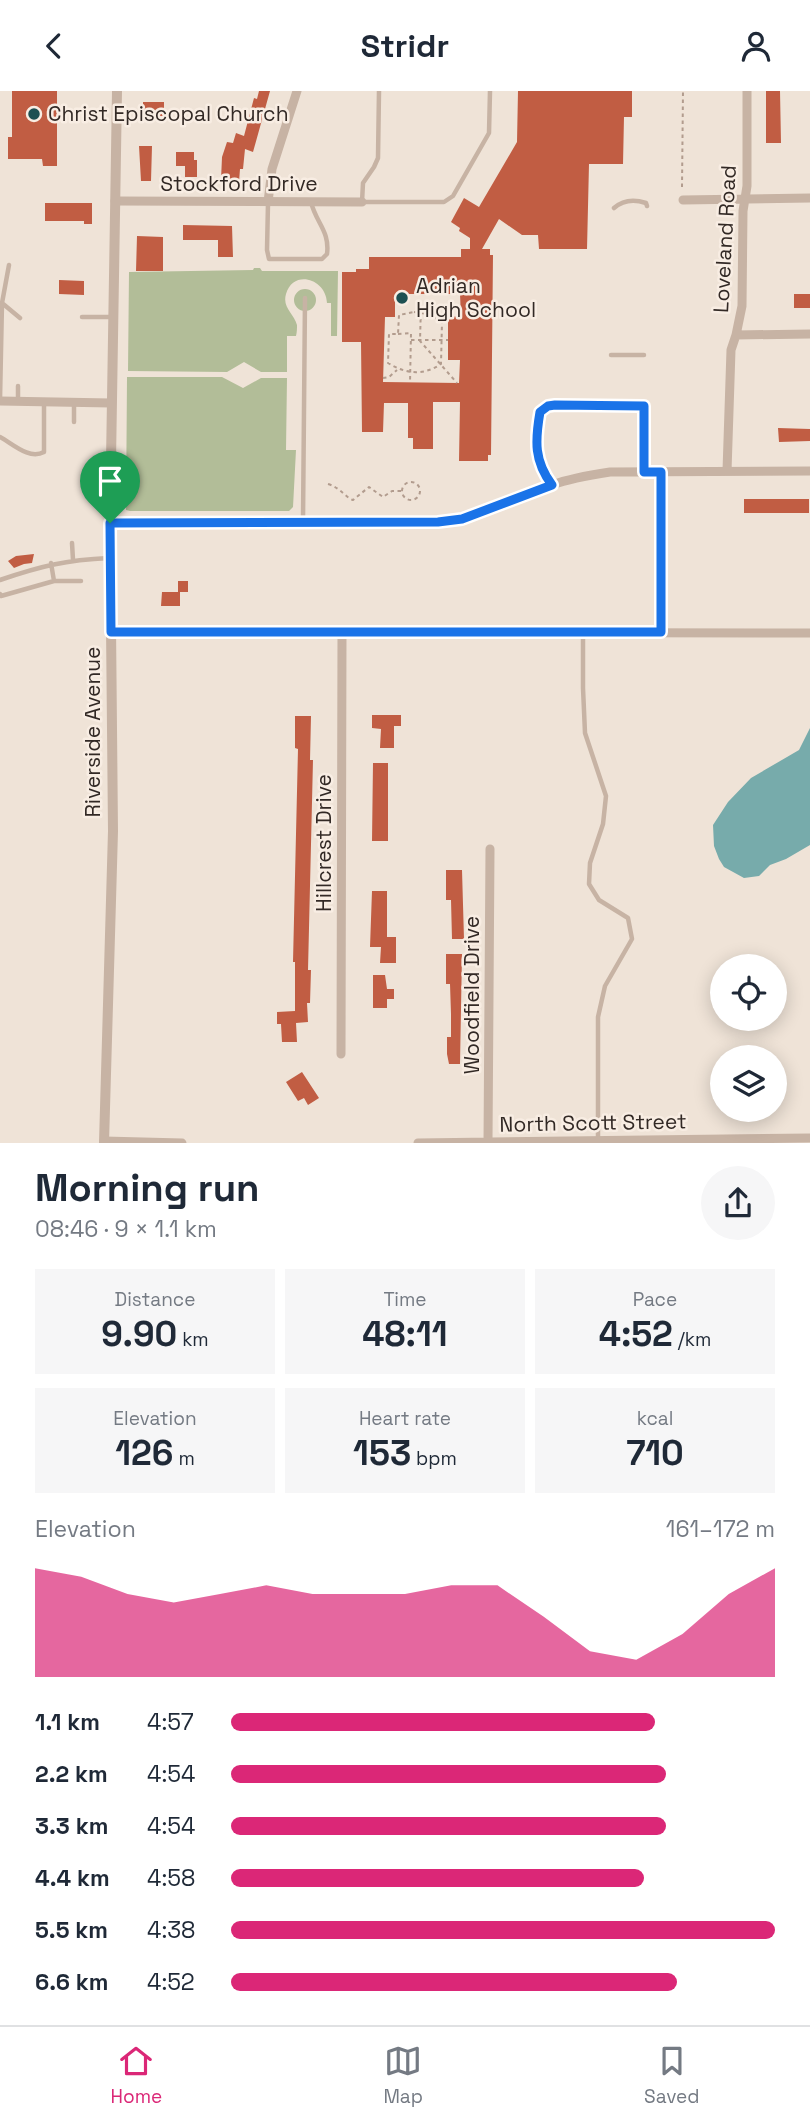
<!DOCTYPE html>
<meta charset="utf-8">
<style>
body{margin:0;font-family:"Space Grotesk",sans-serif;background:#f6f6f7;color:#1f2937;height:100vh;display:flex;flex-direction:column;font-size:26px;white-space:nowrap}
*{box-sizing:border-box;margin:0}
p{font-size:23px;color:#747a83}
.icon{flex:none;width:38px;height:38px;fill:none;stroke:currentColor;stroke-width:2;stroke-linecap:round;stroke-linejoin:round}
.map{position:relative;height:1052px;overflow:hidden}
.drawer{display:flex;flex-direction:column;background:#fff;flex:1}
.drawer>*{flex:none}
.fabs{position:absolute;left:710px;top:863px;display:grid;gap:14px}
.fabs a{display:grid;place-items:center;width:77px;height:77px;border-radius:50%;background:#fff;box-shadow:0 4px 18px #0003;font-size:35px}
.pin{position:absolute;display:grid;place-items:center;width:60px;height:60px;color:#fff;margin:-72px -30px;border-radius:50% 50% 50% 0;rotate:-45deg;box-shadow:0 0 7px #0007}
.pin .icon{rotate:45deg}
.round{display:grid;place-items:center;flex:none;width:74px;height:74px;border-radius:37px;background:#f6f6f7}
.overview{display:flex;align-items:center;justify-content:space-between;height:119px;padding:0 35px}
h1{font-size:38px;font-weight:700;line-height:52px}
.stats{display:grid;grid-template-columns:repeat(3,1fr);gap:10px;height:119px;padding:7px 35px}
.stats div{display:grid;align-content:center;border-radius:0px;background:#f6f6f7;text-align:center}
.stats b{font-size:35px;font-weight:700}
.stats small{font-size:19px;font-weight:400}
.stats p{font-size:19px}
.chart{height:196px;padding:14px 35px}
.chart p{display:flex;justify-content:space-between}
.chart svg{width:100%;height:126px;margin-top:7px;fill:#db2777;opacity:.7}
ul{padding:0 35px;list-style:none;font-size:23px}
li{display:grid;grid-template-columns:112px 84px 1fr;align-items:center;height:52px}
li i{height:18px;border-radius:9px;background:#db2777}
header{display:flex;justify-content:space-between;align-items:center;height:91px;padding:0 35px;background:#fff;font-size:32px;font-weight:700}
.dock{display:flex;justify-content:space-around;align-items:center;height:98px;border-top:2px solid #e0e1e3;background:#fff;font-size:19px;color:#747a83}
.dock a{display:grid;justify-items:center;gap:4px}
.dock .active{color:#db2777}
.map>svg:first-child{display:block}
.green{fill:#b2bd98}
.water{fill:#77abab}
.building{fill:#c15d43;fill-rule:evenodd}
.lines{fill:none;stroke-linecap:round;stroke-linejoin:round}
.path{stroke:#b29c8e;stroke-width:2;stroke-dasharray:3.5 3.5;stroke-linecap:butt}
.service{stroke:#c7b3a4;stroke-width:4.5}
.minor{stroke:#c7b3a4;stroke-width:9}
.tertiary{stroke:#c7b3a4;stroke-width:10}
.route-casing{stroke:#fff;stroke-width:14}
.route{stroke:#1a73e8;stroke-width:9}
.poi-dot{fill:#1d5052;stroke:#f8ede3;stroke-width:2.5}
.labels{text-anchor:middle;stroke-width:5;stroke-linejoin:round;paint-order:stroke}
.poi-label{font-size:21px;fill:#322925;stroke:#f8ede3;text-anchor:start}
.street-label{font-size:21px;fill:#322925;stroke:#f8ede3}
</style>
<header><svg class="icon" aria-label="back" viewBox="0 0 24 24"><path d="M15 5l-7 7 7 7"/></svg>Stridr<svg class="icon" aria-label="person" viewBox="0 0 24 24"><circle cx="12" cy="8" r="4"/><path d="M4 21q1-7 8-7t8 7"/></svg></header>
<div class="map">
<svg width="810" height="1052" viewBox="0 0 810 1052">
<rect width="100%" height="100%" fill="#efe3d7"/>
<!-- green -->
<path class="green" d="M254 177H260L262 180H338L337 245H331V212H327C326 187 293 178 286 203 282 217 294 222 297 234 297 237 297 241 296 245H287V281H261L244 271 227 281 128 280 129 181 253 179Z
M294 209a11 11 0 1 1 22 0a11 11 0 1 1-22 0Z
M127 286H222L243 297 261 287H287L286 359H296L293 416 289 420H130L126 419Z"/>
<!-- water -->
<path class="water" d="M810 637V754L786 768 770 774 759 785 744 787 724 776 719 768 714 755 713 734 728 711 751 687 799 659Z"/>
<!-- building -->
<path class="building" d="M12 0H57V75H43L42 68H8V46H12Z
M259 0H270L253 61 245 58 243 78H240L239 91 221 89 222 66 227 51 233 52 236 42 244 45 254 7 257 8Z
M518 0H632V26H624L623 73H589L587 158H539L538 144H522L499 128 482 158H490V164H493L491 364H488V370H459L460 311H433V358H413V347H408V312H384L383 341H362L361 251H342V181H356V178H369V166H461V158H470V147L459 140 460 137 451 131 464 107 479 116 517 51ZM395 203H460L461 226 448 225V269H460L459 292 383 291 385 226H395Z
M766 0H780L781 52H766Z
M143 11H164V25H143Z
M139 55H152L151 90H141Z
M176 61H194V69H197V86H185V75H176Z
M45 112H92V133H84V130H45Z
M183 134 232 135 233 166H218V149H183Z
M137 145 163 146V180H136Z
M59 189 84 190V204L59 203Z
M794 203H810V217H794Z
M778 337 810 338V350L779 351Z
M744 408H809V422H744Z
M34 463 32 472 24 473 14 477 8 470 16 465Z
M178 490H188V501H178Z
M162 501H180V515H161Z
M372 624H401V635H394V657H380L381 638 372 637Z
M295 625H311L310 669H313L308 879H311L310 912H307L308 931 296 932 297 951H282L281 933H277V921L295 920V871H293L298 658 295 657Z
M373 672H388V750H372Z
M446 779H462L464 848H452L451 809H446Z
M372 800H387V846H396V872H380L381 856H370Z
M446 863H462L460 973H449L447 963V946H451V923L450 893H446Z
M373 884H385L387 898H394V908H387V917H373Z
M302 981 319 1007 308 1014 304 1007 298 1010 286 991Z"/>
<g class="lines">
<!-- path -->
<path class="path" d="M682 96 683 0
M421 214 420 250 457 292
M414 221 428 223 442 231 441 273C423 285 406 283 388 272L389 243H398L399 224Z
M442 230V223H461
M398 243 411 242 410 292
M411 249H448
M383 287 389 286 397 279
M402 400a9 9 0 1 1 18 0a9 9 0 1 1-18 0Z
M328 393C341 397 346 407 353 409L369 396 383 406 392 400H403"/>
<!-- service -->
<path class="service" d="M379 0 378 67 374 76 363 92 362 111H444L453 105 489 42 490 0
M268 112 267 159 269 168H322L327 163C330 140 316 132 311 111
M614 117C623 109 634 108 646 112L647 115
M2 212 20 227
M82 226H113
M611 264H644
M0 309 2 212 9 174
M18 310V295
M74 331V312
M0 346C13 353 29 369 44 361V311
M551 393C534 370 535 349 540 321L548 315 555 314 644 315V381
M303 430 305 207
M72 452 73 469
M0 489C41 475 66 469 109 467
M54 490H81
M0 503 1 505 54 490 51 472
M583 541V597L585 642 606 705 603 733 590 772 589 793 599 809 628 827 632 848 605 895 598 926V1049"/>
<!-- minor -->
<path class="minor" d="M683 109 810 107
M115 110 362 111
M268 111 272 78 297 0
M736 244 810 243
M0 310 111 312
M727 380 731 259 736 244 742 215 743 120 747 95V0
M661 381V541
M110 432 438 431C478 425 514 408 552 394 571 387 590 384 610 381L810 380
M111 541 810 542
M341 963 342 541
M104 1050 182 1052
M488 1051 490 758
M418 1052 810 1047"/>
<!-- tertiary -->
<path class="tertiary" d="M104 1052 113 740 110 432 117 0"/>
</g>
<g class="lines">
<defs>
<path id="route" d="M555 314 644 315V381H661V541H111L110 432 438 431 462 428 552 394C534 370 535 350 540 321L548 315Z"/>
</defs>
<!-- route casing -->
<use href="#route" class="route-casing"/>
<!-- route -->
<use href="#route" class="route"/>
</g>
<!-- markers -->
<g class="poi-dot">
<circle cx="34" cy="23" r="7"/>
<circle cx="402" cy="207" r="7"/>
</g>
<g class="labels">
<!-- poi labels -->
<g class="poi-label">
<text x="48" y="30">Christ Episcopal Church</text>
<text x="416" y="202">Adrian<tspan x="416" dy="24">High School</tspan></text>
</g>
<!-- street labels -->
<g class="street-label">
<text x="239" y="100">Stockford Drive</text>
<text transform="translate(725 148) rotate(-87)" y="7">Loveland Road</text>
<text transform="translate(93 641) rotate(-90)" y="7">Riverside Avenue</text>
<text transform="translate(324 752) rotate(-90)" y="7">Hillcrest Drive</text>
<text transform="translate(472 904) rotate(-90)" y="7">Woodfield Drive</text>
<text transform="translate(593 1032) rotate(-1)" y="7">North Scott Street</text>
</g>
</g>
</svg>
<div class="fabs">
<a><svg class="icon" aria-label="locate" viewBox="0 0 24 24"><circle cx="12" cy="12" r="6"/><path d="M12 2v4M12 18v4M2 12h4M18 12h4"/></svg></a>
<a><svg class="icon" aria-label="layers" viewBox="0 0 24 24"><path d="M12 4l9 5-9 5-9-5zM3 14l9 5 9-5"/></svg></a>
</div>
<div class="pin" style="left:110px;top:432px;background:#1e9e55"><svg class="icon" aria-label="arrive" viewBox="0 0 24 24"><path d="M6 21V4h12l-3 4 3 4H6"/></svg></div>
</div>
<section class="drawer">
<div class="overview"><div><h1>Morning run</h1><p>08:46 · 9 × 1.1 km</p></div><a class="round"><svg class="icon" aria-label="share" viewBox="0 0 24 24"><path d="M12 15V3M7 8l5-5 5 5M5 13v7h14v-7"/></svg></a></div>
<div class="stats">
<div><p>Distance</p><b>9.90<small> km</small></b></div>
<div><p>Time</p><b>48:11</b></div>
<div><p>Pace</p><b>4:52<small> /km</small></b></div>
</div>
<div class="stats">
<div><p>Elevation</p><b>126<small> m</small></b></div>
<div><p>Heart rate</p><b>153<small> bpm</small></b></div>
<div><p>kcal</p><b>710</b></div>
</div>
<div class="chart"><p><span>Elevation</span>161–172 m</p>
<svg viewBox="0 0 160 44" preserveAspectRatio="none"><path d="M0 44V6L10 9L20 15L30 18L40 15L50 12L60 15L70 15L80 15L90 12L100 12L110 23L120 35L130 38L140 29L150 15L160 6V44z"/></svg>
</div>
<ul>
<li><b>1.1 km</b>4:57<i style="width:78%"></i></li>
<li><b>2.2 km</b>4:54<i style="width:80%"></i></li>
<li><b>3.3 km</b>4:54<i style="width:80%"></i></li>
<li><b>4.4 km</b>4:58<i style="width:76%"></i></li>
<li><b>5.5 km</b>4:38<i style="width:100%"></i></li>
<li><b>6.6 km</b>4:52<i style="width:82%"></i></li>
</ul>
</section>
<nav class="dock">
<a class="active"><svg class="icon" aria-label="home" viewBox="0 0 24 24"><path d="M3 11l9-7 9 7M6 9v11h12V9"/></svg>Home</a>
<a><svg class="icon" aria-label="map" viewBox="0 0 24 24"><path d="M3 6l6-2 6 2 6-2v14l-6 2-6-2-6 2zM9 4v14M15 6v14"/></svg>Map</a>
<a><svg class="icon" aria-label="saved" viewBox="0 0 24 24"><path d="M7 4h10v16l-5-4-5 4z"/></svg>Saved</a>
</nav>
